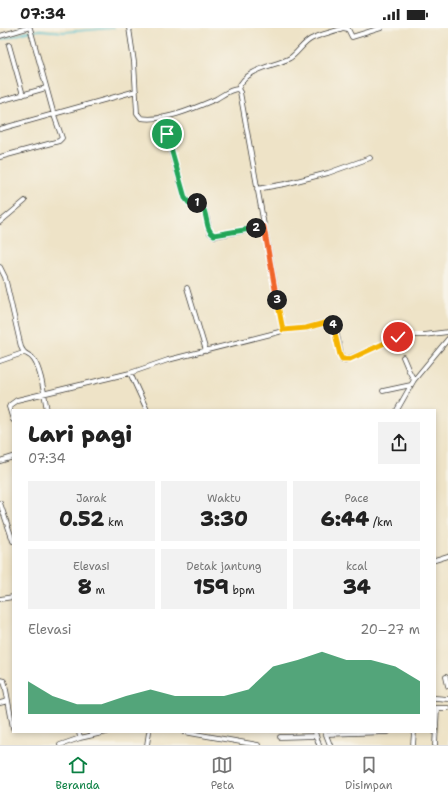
<!DOCTYPE html>
<html lang="id">
<meta charset="utf-8">
<style>
body{margin:0;font-family:"Shantell Sans",sans-serif;background:#f2f2f2;color:#222;height:100vh;display:flex;flex-direction:column;font-size:15px;white-space:nowrap}
*{box-sizing:border-box;margin:0}
p{font-size:13px;color:#767676}
.icon{flex:none;width:22px;height:22px;fill:none;stroke:currentColor;stroke-width:2;stroke-linecap:round;stroke-linejoin:round}
.map{position:relative;flex:1;overflow:hidden}
.details{position:absolute;left:12px;top:381px;width:424px;height:324px;display:flex;flex-direction:column;background:#fff;border-radius:0px;box-shadow:0 2px 6px #0003}
.details>*{flex:none}
.pin{position:absolute;display:grid;place-items:center;width:34px;height:34px;color:#fff;margin:-17px;border:2px solid #fff;border-radius:50%;box-shadow:0 1px 4px #0007}
.km{position:absolute;width:20px;height:20px;margin:-10px;border-radius:50%;background:#222;color:#fff;font-size:11px;line-height:20px;text-align:center}
.round{display:grid;place-items:center;flex:none;width:42px;height:42px;border-radius:0px;background:#f2f2f2}
.headline{display:flex;align-items:center;justify-content:space-between;height:68px;padding:0 16px}
h1{font-size:22px;font-weight:800;line-height:30px}
.stats{display:grid;grid-template-columns:repeat(3,1fr);gap:6px;height:68px;padding:4px 16px}
.stats div{display:grid;align-content:center;border-radius:0px;background:#f2f2f2;text-align:center}
.stats b{font-size:20px;font-weight:800}
.stats small{font-size:11px;font-weight:400}
.stats p{font-size:11px}
.chart{height:112px;padding:8px 16px}
.chart p{display:flex;justify-content:space-between}
.chart svg{width:100%;height:72px;margin-top:4px;fill:#0b8043;opacity:.7}
.status{display:flex;justify-content:space-between;align-items:center;height:28px;padding:0 20px;background:#fff;direction:ltr}
.status svg{height:11px;fill:currentColor}
.menu{display:flex;justify-content:space-around;align-items:center;height:56px;border-top:1px solid #e0e0e0;background:#fff;font-size:11px;color:#767676}
.menu a{display:grid;justify-items:center;gap:2px}
.menu .current{color:#0b8043}
.map>svg:first-child{display:block}
.lines{fill:none;stroke-linecap:round;stroke-linejoin:round}
.stream{stroke:#5ac4d4;stroke-width:1.5}
.street-casing{stroke:#3c3a36;stroke-width:5.5}
.street{stroke:#fff;stroke-width:4}
.split-1-casing{stroke:#fff;stroke-width:8}
.split-2-casing{stroke:#fff;stroke-width:8}
.split-3-casing{stroke:#fff;stroke-width:8}
.split-4-casing{stroke:#fff;stroke-width:8}
.split-5-casing{stroke:#fff;stroke-width:8}
.split-1{stroke:#22a559;stroke-width:5}
.split-2{stroke:#22a559;stroke-width:5}
.split-3{stroke:#f0652b;stroke-width:5}
.split-4{stroke:#f5b400;stroke-width:5}
.split-5{stroke:#f5b400;stroke-width:5}
</style>
<div class="status"><b>07:34</b><svg viewBox="0 0 49 12"><path d="M0 12V9h3v3zM5 12V6h3v6zM10 12V3h3v9zM15 12V0h3v12zM26 1h20v11H26zM47 4h2v5h-2z"/></svg></div>
<div class="map">
<svg width="448" height="717" viewBox="0 0 448 717">
<rect width="100%" height="100%" fill="#f7f3e8"/>
<filter id="ink" filterUnits="userSpaceOnUse"><feTurbulence type="fractalNoise" baseFrequency=".025" numOctaves="2"/><feDisplacementMap in="SourceGraphic" scale="8" xChannelSelector="R" yChannelSelector="G"/><feConvolveMatrix kernelMatrix="1 2 1 2 8 2 1 2 1" color-interpolation-filters="sRGB"/></filter>
<filter id="wash" filterUnits="userSpaceOnUse"><feTurbulence type="fractalNoise" baseFrequency=".012" numOctaves="4" result="noise"/><feDisplacementMap in="SourceGraphic" scale="16" xChannelSelector="R" yChannelSelector="G"/><feGaussianBlur stdDeviation="0.9" result="paint"/><feColorMatrix in="noise" values="0 0 0 0 0 0 0 0 0 0 0 0 0 0 0 0 0 1.4 0 .05"/><feComposite in="paint" operator="in"/></filter>
<g filter="url(#wash)">
<rect width="100%" height="100%" fill="#eee3c7"/>
<g class="lines">
<!-- stream -->
<path class="stream" d="M0 12 27 4 40 2 64 4 114 0"/>
</g>
</g>
<g filter="url(#ink)">
<g class="lines">
<defs>
<path id="street" d="M0 8 27 0
M9 17 23 67
M238 61C246 40 273 39 290 30 298 25 302 16 311 11 321 6 333 4 343 0L348 1 352 9 381 0
M0 73 46 60
M161 89 185 170 189 175C192 176 196 174 199 175 206 177 208 199 210 205L215 208 264 199
M0 101 136 63
M0 129 59 113 62 110 54 87 30 0
M257 161 285 156 328 145 370 130
M0 194 25 173
M0 239 5 249 21 319C25 329 29 324 34 332 42 344 44 367 47 382
M187 260 206 323
M283 302 306 300 328 294C338 297 338 317 341 327L342 331 345 332 406 307H424L448 304
M403 329 409 343 414 352
M0 333 23 325
M130 345 147 382
M383 363 411 357
M397 382 414 352 448 311
M13 392 9 379 10 377 17 372 130 345 168 332 279 304 283 302 240 64 238 61C230 61 223 67 216 71 195 80 164 94 141 90L137 85 134 34 129 0
M0 433 13 429
M0 475 13 513
M435 532 448 528
M0 571 13 569
M446 649 448 658
M0 652 4 653 5 656 13 700
M435 670 448 671
M0 675 8 673
M435 680H448
M184 704 258 717
M315 704 319 717
M325 704 330 717
M326 706 388 704
M280 709 316 708
M80 710 107 704
M60 717 80 710 79 704
M147 717 149 704
M413 717 414 704
M435 717 437 680"/>
</defs>
<!-- street casing -->
<use href="#street" class="street-casing"/>
<!-- street -->
<use href="#street" class="street"/>
</g>
</g>
<g class="lines" filter="url(#ink)">
<defs>
<path id="split-1" d="M167 106 185 170 189 175H197"/>
<path id="split-2" d="M197 175C210 180 203 201 214 207L256 200"/>
<path id="split-3" d="M256 200 264 199 277 272"/>
<path id="split-4" d="M277 272 283 302 306 300 328 294 333 297"/>
<path id="split-5" d="M333 297 340 327 342 331H350L398 309"/>
</defs>
<!-- split-1 casing -->
<use href="#split-1" class="split-1-casing"/>
<!-- split-2 casing -->
<use href="#split-2" class="split-2-casing"/>
<!-- split-3 casing -->
<use href="#split-3" class="split-3-casing"/>
<!-- split-4 casing -->
<use href="#split-4" class="split-4-casing"/>
<!-- split-5 casing -->
<use href="#split-5" class="split-5-casing"/>
<!-- split-1 -->
<use href="#split-1" class="split-1"/>
<!-- split-2 -->
<use href="#split-2" class="split-2"/>
<!-- split-3 -->
<use href="#split-3" class="split-3"/>
<!-- split-4 -->
<use href="#split-4" class="split-4"/>
<!-- split-5 -->
<use href="#split-5" class="split-5"/>
</g>
</svg>
<div class="pin" style="left:167px;top:106px;background:#1e9e55"><svg class="icon" aria-label="arrive" viewBox="0 0 24 24"><path d="M6 21V4h12l-3 4 3 4H6"/></svg></div>
<div class="pin" style="left:398px;top:309px;background:#d93025"><svg class="icon" aria-label="check" viewBox="0 0 24 24"><path d="M5 12l5 5 9-10"/></svg></div>
<b class="km" style="left:197px;top:175px">1</b>
<b class="km" style="left:256px;top:200px">2</b>
<b class="km" style="left:277px;top:272px">3</b>
<b class="km" style="left:333px;top:297px">4</b>
<section class="details">
<div class="headline"><div><h1>Lari pagi</h1><p>07:34</p></div><a class="round"><svg class="icon" aria-label="share" viewBox="0 0 24 24"><path d="M12 15V3M7 8l5-5 5 5M5 13v7h14v-7"/></svg></a></div>
<div class="stats">
<div><p>Jarak</p><b>0.52<small> km</small></b></div>
<div><p>Waktu</p><b>3:30</b></div>
<div><p>Pace</p><b>6:44<small> /km</small></b></div>
</div>
<div class="stats">
<div><p>Elevasi</p><b>8<small> m</small></b></div>
<div><p>Detak jantung</p><b>159<small> bpm</small></b></div>
<div><p>kcal</p><b>34</b></div>
</div>
<div class="chart"><p><span>Elevasi</span>20–27 m</p>
<svg viewBox="0 0 160 44" preserveAspectRatio="none"><path d="M0 44V24L10 33L20 38L30 38L40 33L50 29L60 33L70 33L80 33L90 29L100 15L110 11L120 6L130 11L140 11L150 15L160 24V44z"/></svg>
</div>
</section>
</div>
<nav class="menu">
<a class="current"><svg class="icon" aria-label="home" viewBox="0 0 24 24"><path d="M3 11l9-7 9 7M6 9v11h12V9"/></svg>Beranda</a>
<a><svg class="icon" aria-label="map" viewBox="0 0 24 24"><path d="M3 6l6-2 6 2 6-2v14l-6 2-6-2-6 2zM9 4v14M15 6v14"/></svg>Peta</a>
<a><svg class="icon" aria-label="saved" viewBox="0 0 24 24"><path d="M7 4h10v16l-5-4-5 4z"/></svg>Disimpan</a>
</nav>
